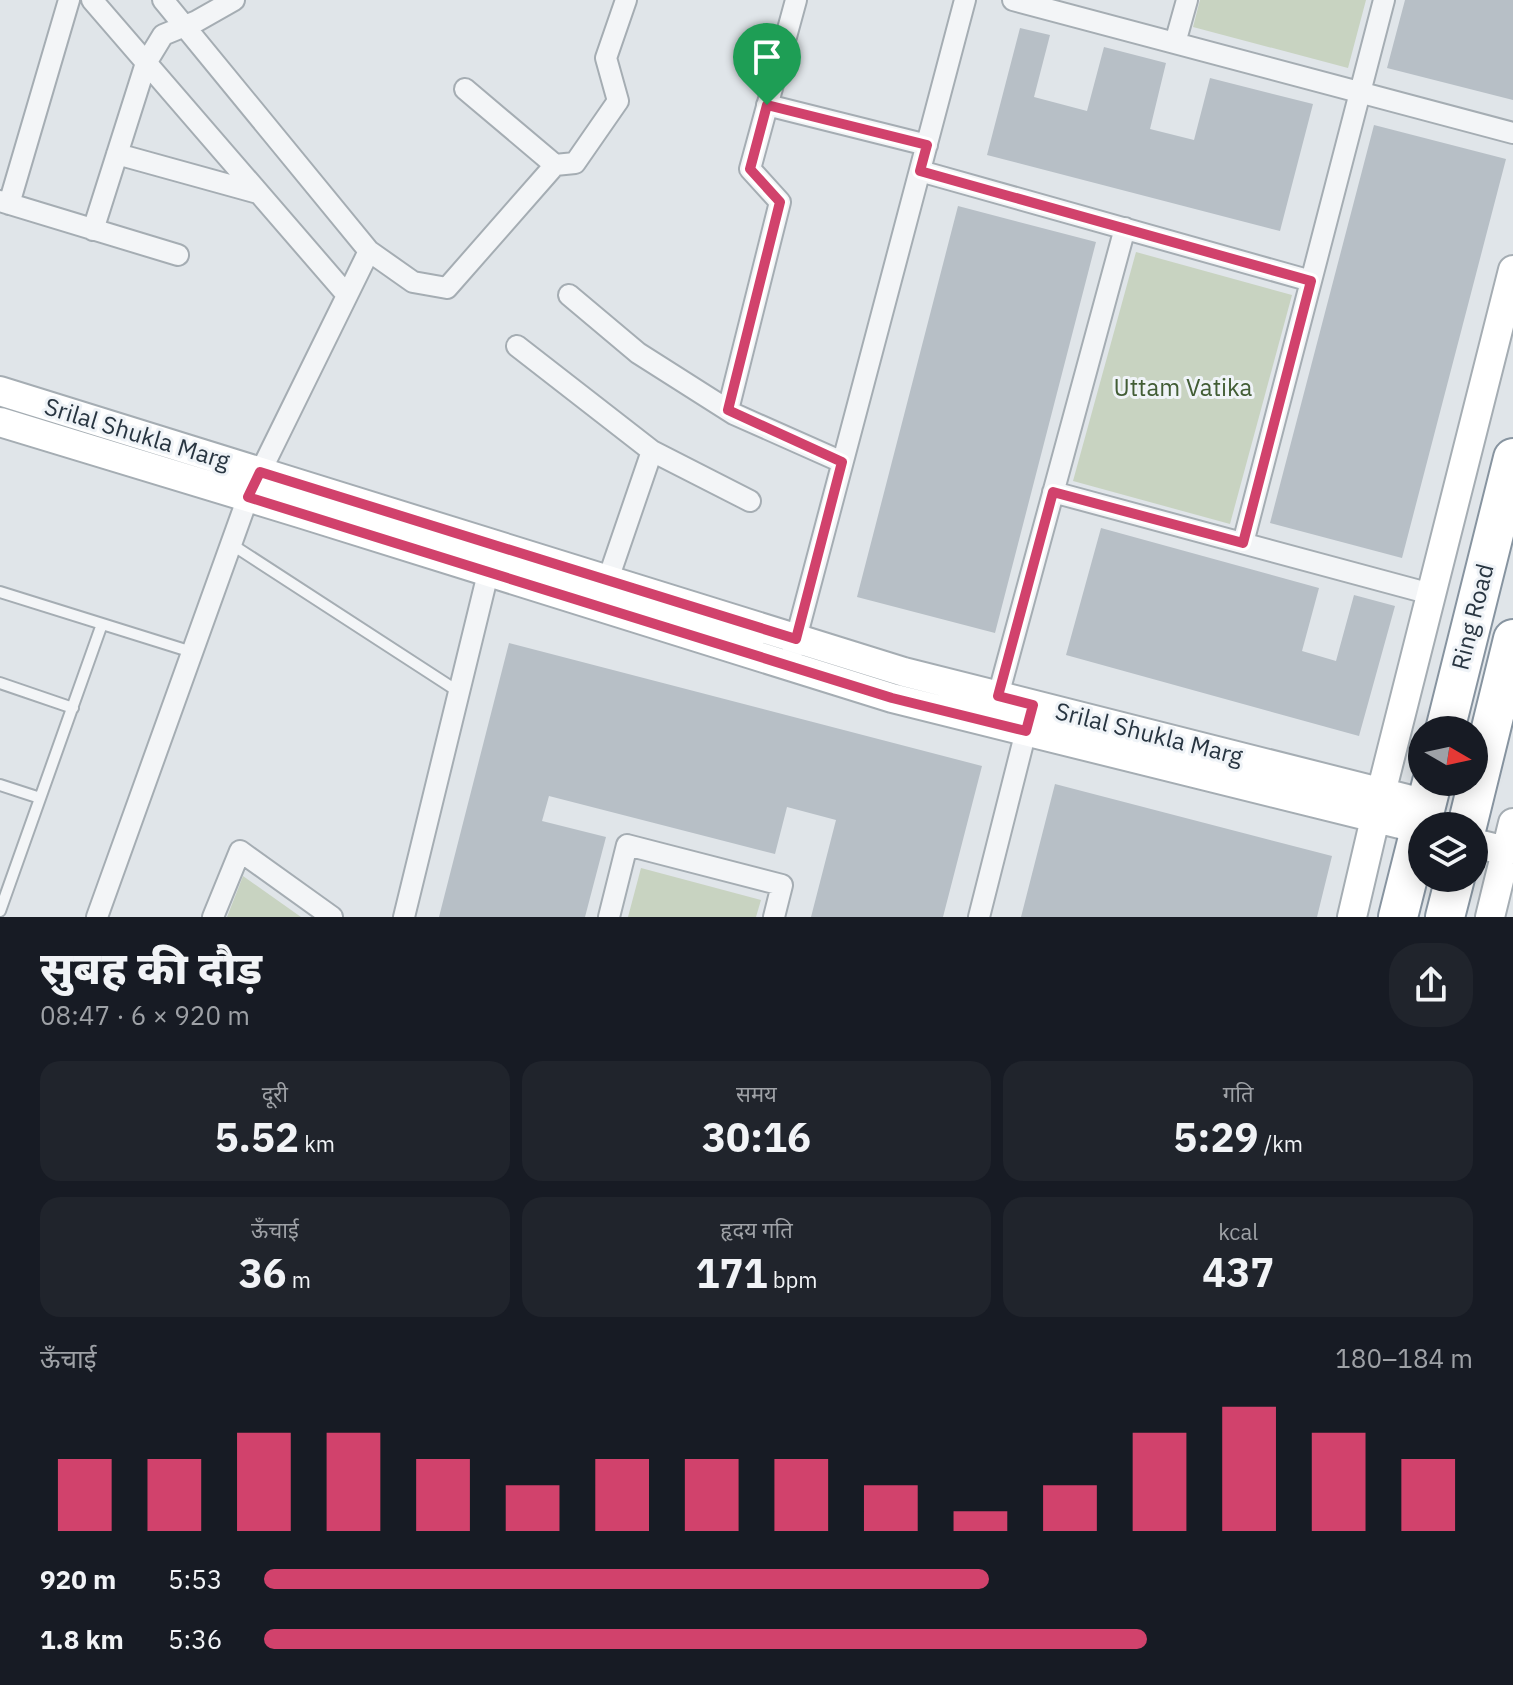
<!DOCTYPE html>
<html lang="hi">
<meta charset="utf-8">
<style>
body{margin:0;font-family:"IBM Plex Sans","Noto Sans Devanagari",sans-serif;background:#20242c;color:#f1f3f6;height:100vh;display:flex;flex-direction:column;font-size:30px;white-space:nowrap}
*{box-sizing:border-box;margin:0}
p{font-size:26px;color:#9ea1a6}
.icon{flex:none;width:44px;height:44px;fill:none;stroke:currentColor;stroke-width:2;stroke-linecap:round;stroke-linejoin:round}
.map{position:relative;height:917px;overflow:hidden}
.panel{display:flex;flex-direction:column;background:#171b24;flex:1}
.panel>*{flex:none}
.needle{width:52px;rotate:99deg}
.buttons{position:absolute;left:1408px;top:716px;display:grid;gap:16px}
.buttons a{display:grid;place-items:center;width:80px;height:80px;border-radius:50%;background:#171b24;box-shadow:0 4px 20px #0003;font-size:40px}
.pin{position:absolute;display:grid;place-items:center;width:68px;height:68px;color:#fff;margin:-82px -34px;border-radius:50% 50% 50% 0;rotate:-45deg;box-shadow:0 0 8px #0007}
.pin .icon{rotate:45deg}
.round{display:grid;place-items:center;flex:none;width:84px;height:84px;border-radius:32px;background:#20242c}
.summary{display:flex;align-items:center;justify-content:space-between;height:136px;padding:0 40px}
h1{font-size:44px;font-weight:800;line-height:60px}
.metrics{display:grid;grid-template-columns:repeat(3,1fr);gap:12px;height:136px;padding:8px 40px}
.metrics div{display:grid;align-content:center;border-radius:20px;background:#20242c;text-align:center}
.metrics b{font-size:40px;font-weight:800}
.metrics small{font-size:22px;font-weight:400}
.metrics p{font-size:22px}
.chart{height:224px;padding:16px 40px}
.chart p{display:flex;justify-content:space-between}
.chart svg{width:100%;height:144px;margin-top:8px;stroke:#d1426c;stroke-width:6}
ul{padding:0 40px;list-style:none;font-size:26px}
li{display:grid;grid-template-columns:128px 96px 1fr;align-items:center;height:60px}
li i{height:20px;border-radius:10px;background:#d1426c}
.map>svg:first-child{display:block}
.green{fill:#c8d3c1}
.building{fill:#b7bfc6}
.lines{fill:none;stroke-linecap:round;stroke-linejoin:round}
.lane-casing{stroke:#a5adb3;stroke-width:14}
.street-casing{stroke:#a5adb3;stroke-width:24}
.secondary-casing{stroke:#a5adb3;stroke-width:32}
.highway-casing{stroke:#8794a0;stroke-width:42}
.lane{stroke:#f3f5f7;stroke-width:10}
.street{stroke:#f3f5f7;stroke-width:20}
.secondary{stroke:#fff;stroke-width:28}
.highway{stroke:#fff;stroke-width:38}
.route-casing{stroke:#fff;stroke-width:16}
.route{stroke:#d1426c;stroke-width:10}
.labels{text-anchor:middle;stroke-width:6;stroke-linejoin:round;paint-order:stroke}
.park-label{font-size:24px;fill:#425d35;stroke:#eff3f7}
.street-label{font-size:24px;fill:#283541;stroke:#eff3f7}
</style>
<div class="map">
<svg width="1513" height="917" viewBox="0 0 1513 917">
<rect width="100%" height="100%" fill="#e0e5e9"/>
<!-- green -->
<path class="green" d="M1200 0H1366L1348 68 1193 27Z
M1136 252 1292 295 1230 524 1073 481Z
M641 868 761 900 756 917H628Z
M243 876 301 917H227Z"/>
<!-- building -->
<path class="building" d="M1405 0H1513V100L1387 68Z
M1020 28 1050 35 1034 97 1087 111 1104 47 1166 63 1150 129 1194 140 1210 78 1313 104 1280 231 987 155Z
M1374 125 1506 159 1402 558 1270 523Z
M958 206 1096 242 995 633 857 597Z
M1101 528 1319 588 1302 651 1336 661 1354 595 1395 606 1359 736 1066 655Z
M509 643 982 766 943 917H811L836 820 787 807 775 854 549 796 542 821 606 837 585 917H439Z
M1055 784 1332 856 1317 917H1021Z"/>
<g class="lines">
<defs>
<path id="lane" d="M231 544 459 692
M0 592 192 652
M0 683 73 708
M0 785 40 798
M0 911 102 624"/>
<path id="street" d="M92 0 347 295
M163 0 369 251 413 282 447 288 555 165 575 163 618 101 606 58 626 0
M1013 0 1513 133
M1175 43 1187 0
M465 89 555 165
M767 105 927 145
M117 154 258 193
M920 171 1311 281
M0 201 178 255
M9 204 69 0
M93 230 146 63 163 35 197 21 234 0
M569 295 638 353 734 414 842 462
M517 346 652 451 750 501
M728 410 780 202 750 169 796 0
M1053 492 1431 594
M1243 543 1384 0
M604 591 652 451
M793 650 965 0
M995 707 1125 228
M97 917 248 497 369 251
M213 917 240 851 332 917
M404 917 491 561
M609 917 627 845 782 885 774 917
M979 917 1029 719"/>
<path id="secondary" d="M0 391 904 672 1427 804
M0 422 303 514 892 698 1420 829
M1474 843 1506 851 1513 849
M1352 917 1381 793 1513 270
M1490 917 1513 823"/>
<path id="highway" d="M1445 730 1513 458
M1467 826 1513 639
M1398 917 1432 782
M1445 917 1455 878"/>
</defs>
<!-- lane casing -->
<use href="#lane" class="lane-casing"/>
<!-- street casing -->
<use href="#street" class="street-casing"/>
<!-- secondary casing -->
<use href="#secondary" class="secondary-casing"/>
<!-- highway casing -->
<use href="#highway" class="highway-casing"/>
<!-- lane -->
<use href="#lane" class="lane"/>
<!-- street -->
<use href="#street" class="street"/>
<!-- secondary -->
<use href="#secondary" class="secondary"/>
<!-- highway -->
<use href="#highway" class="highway"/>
</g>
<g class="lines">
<defs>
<path id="route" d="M767 105 927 145 920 171 1311 281 1243 543 1053 492 998 696 1033 705 1026 731 892 698 248 497 260 472 796 639 842 462 728 410 780 202 750 169Z"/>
</defs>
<!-- route casing -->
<use href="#route" class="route-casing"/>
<!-- route -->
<use href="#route" class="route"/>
</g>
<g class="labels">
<!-- park labels -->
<g class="park-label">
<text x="1183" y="396">Uttam Vatika</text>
</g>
<!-- street labels -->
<g class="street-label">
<text transform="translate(137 434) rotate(17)" y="8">Srilal Shukla Marg</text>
<text transform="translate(1473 617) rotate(-76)" y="8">Ring Road</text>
<text transform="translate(1149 734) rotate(14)" y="8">Srilal Shukla Marg</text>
</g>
</g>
</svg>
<div class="buttons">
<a><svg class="needle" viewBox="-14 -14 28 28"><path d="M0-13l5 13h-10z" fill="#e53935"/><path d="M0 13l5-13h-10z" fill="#9ea1a6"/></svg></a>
<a><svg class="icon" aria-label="layers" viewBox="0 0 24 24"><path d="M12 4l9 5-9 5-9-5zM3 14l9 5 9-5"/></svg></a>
</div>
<div class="pin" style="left:767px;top:105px;background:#1e9e55"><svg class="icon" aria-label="arrive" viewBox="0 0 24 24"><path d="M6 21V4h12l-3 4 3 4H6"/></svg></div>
</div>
<section class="panel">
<div class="summary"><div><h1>सुबह की दौड़</h1><p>08:47 · 6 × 920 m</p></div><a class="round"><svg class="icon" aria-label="share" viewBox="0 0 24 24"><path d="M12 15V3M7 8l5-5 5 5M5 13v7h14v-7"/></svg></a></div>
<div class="metrics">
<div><p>दूरी</p><b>5.52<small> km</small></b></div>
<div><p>समय</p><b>30:16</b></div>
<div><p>गति</p><b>5:29<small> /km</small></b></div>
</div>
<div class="metrics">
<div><p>ऊँचाई</p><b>36<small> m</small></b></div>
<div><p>हृदय गति</p><b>171<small> bpm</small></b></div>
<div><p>kcal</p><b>437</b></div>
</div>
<div class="chart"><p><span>ऊँचाई</span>180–184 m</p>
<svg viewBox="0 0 160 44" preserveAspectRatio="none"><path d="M5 44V22M15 44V22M25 44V14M35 44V14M45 44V22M55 44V30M65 44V22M75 44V22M85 44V22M95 44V30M105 44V38M115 44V30M125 44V14M135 44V6M145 44V14M155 44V22"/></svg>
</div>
<ul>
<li><b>920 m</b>5:53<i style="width:60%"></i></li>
<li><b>1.8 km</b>5:36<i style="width:73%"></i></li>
</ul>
</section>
